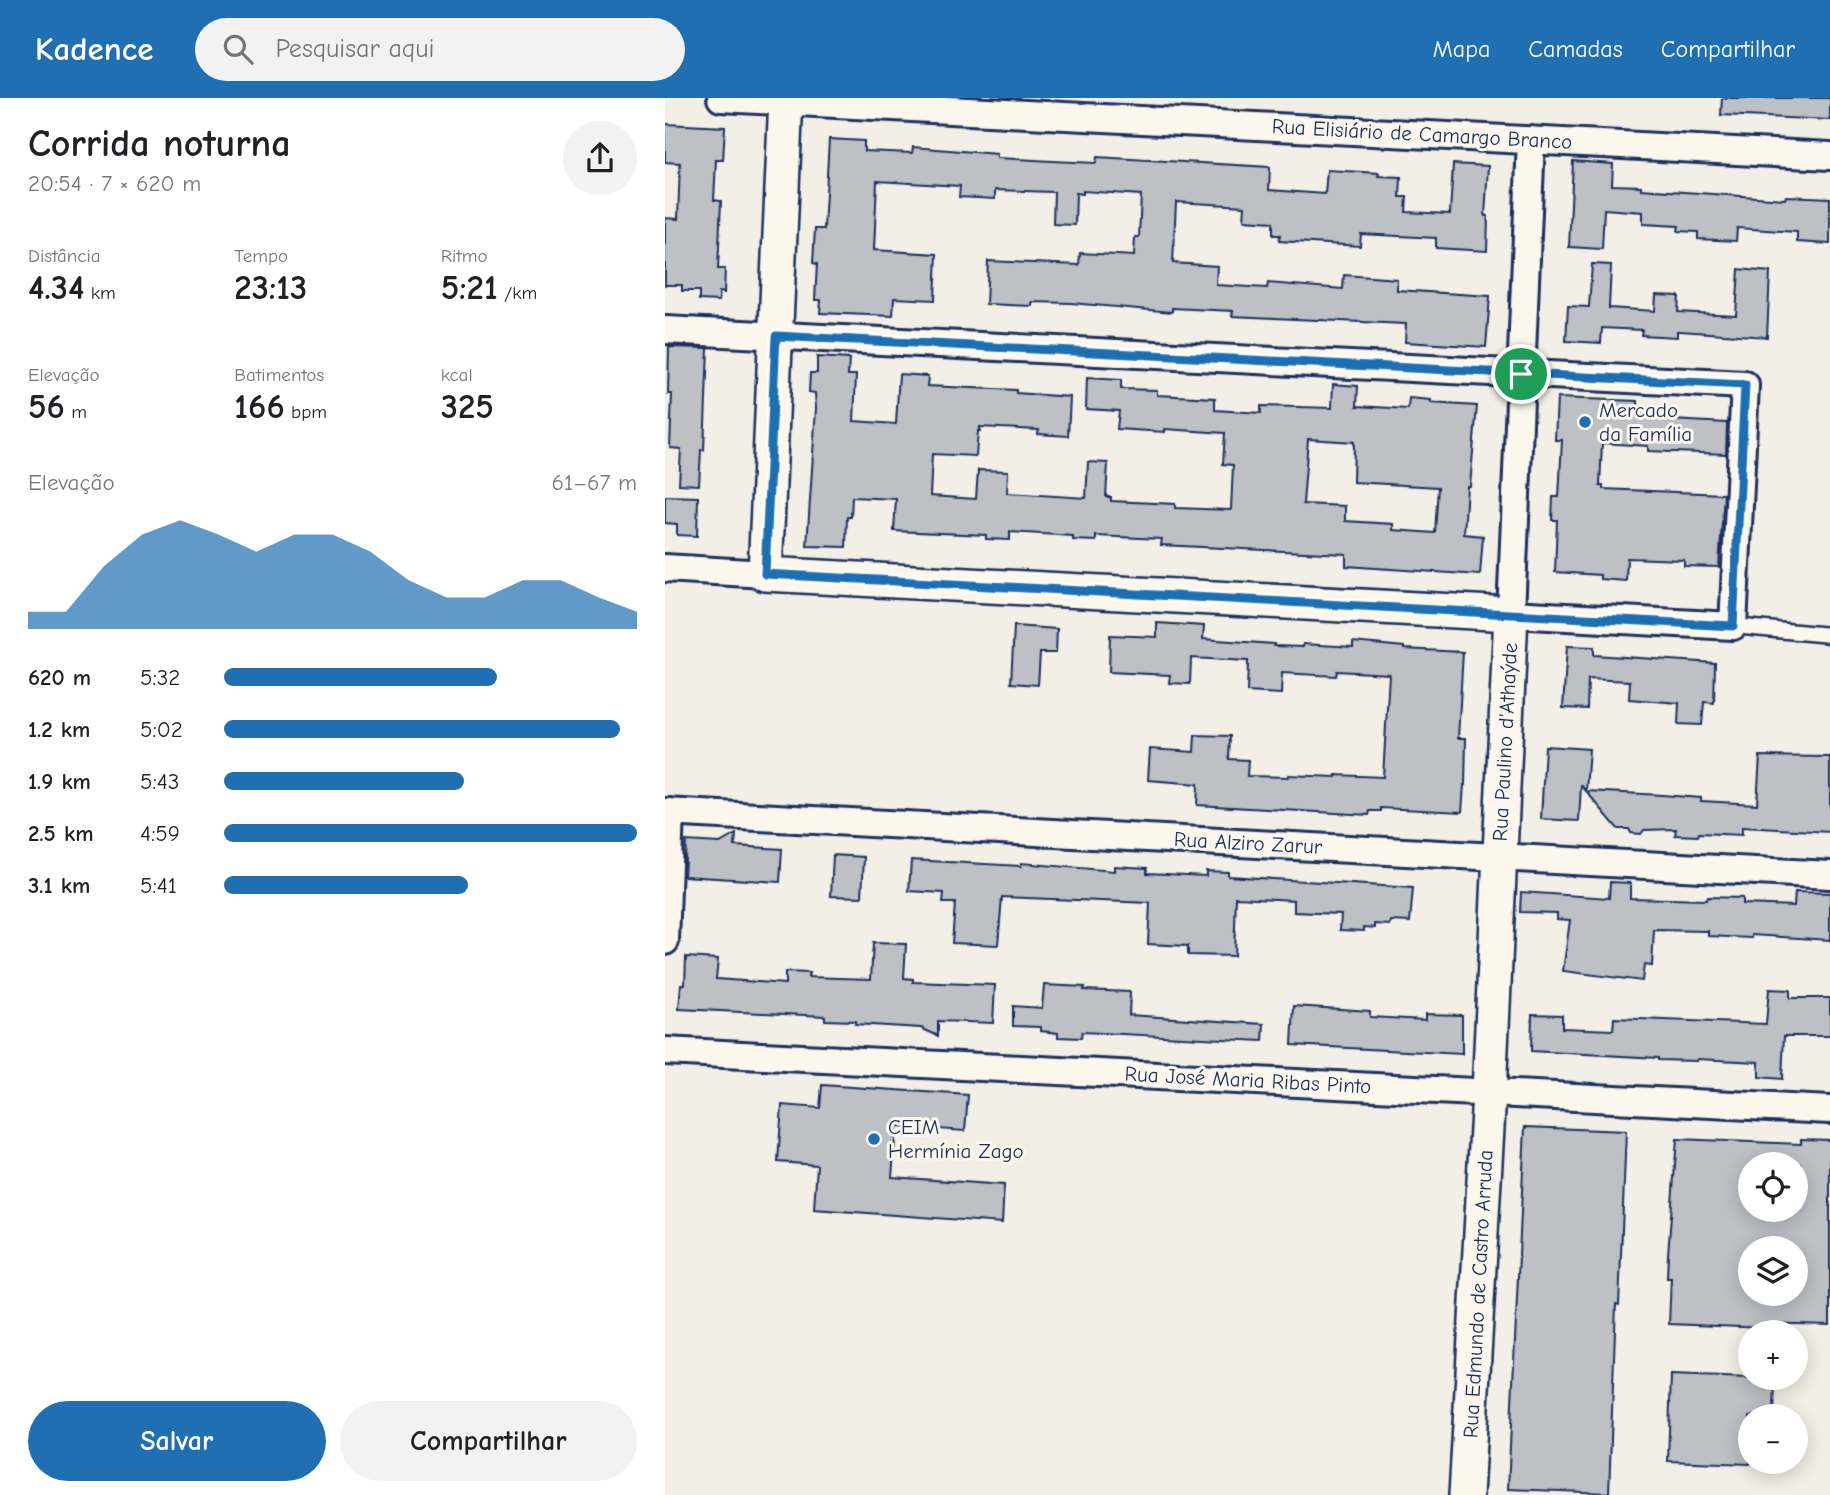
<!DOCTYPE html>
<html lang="pt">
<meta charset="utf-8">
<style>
body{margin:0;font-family:"Comic Neue",sans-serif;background:#f2f2f2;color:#202124;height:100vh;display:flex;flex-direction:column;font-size:26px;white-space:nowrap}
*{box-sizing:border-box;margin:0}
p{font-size:23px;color:#757577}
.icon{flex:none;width:38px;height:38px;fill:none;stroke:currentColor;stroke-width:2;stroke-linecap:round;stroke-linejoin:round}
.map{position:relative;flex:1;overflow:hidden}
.drawer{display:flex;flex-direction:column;background:#fff;width:665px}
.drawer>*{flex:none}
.tools{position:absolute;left:1073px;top:1054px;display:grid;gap:14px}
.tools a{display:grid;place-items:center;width:70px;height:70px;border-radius:50%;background:#fff;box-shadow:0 4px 18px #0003;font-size:35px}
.pin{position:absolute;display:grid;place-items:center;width:60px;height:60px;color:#fff;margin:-30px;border:4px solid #fff;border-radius:50%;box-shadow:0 2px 7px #0007}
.round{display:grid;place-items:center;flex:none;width:74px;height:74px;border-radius:37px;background:#f2f2f2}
.head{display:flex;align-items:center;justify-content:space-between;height:119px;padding:0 28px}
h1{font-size:38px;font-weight:800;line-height:52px}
.metrics{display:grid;grid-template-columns:repeat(3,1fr);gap:10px;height:119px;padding:7px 28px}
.metrics div{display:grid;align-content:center}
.metrics b{font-size:35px;font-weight:800}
.metrics small{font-size:19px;font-weight:400}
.metrics p{font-size:19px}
.chart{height:196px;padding:14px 28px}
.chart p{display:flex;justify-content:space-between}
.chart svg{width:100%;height:126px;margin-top:7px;fill:#1f6fb2;opacity:.7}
.action{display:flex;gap:14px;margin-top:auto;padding:14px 28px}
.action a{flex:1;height:80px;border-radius:42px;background:#1f6fb2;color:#fff;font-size:28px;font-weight:800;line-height:80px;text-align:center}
.action a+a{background:#f2f2f2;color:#202124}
ul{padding:0 28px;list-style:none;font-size:23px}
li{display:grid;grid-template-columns:112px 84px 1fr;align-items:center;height:52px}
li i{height:18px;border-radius:9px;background:#1f6fb2}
header{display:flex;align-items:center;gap:42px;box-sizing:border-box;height:98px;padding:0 35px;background:#1f6fb2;color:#fff}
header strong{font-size:33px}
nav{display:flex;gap:38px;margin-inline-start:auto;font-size:24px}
.search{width:490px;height:63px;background:#f2f2f2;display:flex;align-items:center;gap:18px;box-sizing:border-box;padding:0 24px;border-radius:38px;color:#757577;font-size:26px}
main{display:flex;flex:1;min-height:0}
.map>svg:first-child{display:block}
.building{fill:#bdc0c4;stroke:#1b2f5e;stroke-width:2;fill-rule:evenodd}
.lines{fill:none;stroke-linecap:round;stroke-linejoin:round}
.service-casing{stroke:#1b2f5e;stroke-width:19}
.minor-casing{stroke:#1b2f5e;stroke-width:32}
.tertiary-casing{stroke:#1b2f5e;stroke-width:38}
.service{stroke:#fbf7ec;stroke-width:14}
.minor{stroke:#fbf7ec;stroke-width:26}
.tertiary{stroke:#fbf7ec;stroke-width:33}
.route-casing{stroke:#fff;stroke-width:14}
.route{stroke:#1f6fb2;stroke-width:9}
.poi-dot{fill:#1f6fb2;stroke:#fbf7ec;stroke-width:2.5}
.labels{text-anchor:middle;stroke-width:6;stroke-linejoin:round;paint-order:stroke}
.street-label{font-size:21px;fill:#1b2f5e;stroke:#fbf7ec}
.poi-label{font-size:21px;fill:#1b2f5e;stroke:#fbf7ec;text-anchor:start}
</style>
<header>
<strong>Kadence</strong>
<div class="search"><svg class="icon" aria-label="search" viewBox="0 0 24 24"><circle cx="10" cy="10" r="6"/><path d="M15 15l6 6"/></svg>Pesquisar aqui</div>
<nav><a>Mapa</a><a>Camadas</a><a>Compartilhar</a></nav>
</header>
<main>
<section class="drawer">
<div class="head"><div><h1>Corrida noturna</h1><p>20:54 · 7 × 620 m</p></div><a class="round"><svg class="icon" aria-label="share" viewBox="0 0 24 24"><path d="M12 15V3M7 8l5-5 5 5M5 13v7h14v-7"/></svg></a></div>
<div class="metrics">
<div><p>Distância</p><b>4.34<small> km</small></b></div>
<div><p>Tempo</p><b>23:13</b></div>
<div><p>Ritmo</p><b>5:21<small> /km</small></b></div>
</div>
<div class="metrics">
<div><p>Elevação</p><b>56<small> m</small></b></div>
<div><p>Batimentos</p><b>166<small> bpm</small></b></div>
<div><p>kcal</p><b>325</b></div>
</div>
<div class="chart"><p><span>Elevação</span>61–67 m</p>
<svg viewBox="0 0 160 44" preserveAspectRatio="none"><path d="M0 44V38L10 38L20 22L30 11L40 6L50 11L60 17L70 11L80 11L90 17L100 27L110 33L120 33L130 27L140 27L150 33L160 38V44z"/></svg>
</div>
<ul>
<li><b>620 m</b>5:32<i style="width:66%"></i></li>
<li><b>1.2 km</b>5:02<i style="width:96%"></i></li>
<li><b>1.9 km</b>5:43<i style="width:58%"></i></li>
<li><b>2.5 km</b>4:59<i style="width:100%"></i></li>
<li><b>3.1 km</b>5:41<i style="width:59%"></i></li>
</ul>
<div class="action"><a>Salvar</a><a>Compartilhar</a></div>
</section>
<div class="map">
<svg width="1165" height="1397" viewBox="0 0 1165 1397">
<rect width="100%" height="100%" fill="#f2efe6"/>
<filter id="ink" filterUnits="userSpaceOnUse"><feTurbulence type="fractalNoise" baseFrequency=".0143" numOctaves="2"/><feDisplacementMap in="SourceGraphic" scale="14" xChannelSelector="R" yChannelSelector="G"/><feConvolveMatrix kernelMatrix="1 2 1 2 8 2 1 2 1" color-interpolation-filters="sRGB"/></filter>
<g filter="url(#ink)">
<!-- building -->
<path class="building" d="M1057 0H1165V22L1056 17Z
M0 26 60 29 58 62H51L49 102 56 103 53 171H60L59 195 54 194V203L34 202V193H17V187H0V120L13 121 15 65 0 64Z
M164 41 199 43V53L247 55 248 49 332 56V60L387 63 431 65 432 59 605 69 604 92 660 96 662 72 714 75 713 78 736 79 735 99H742L741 114 785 116 788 66 823 68 820 118H823L822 153 771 150V140L696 136 695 148 614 143 615 137H608V124L579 122 580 108 511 104 508 165 552 168 551 187 602 190 603 185 678 191 679 177 732 181V192L825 198 821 249 740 244 741 226 567 218 568 213 507 210V214L406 205 367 204V208L321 206 323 163 414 167 415 155 469 158 470 139H474L476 97 418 93V96L411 95 410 127 388 126 389 94 330 92V101L294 99 295 88 212 83 209 152 272 156 270 202 229 200 228 218 155 215 156 202H150L152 166 148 165 150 131H159Z
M908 63 948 66 947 87 976 88V91L1120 101 1121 98 1165 100V146L1132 144V134L1072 130 1071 143 1033 141V134L1013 133 1014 128 978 126V114L939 111 937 151 904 149Z
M927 166 946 167 944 210 990 213 991 197 1014 198 1013 214 1071 217 1074 171 1105 174 1102 239 1015 233H1012V239L976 237 977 232 937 230 936 245 901 243 903 208 924 209Z
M4 249 43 250 39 352H36L34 387 14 386 16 351 5 350 7 296H3Z
M152 259 184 261 183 277H191L189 323 231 326 234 276 263 278 262 288 351 292V295L405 299 403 338 373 336 374 332 315 329V333H313L311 358 267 356 265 398 311 401 313 372 343 373 342 395 421 400 423 364 443 365 441 399H446V403L510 406V410L566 412 568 367 558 366 560 335 500 331V334L452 331 454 313 421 311 422 280 456 282V291L492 292V297L550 300V312L596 315V308L667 310 668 286 693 288 692 308 743 311 744 300 766 302V305L812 308 805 388H802L799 436 818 438 815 477 681 468V456L496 447 497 441 431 438V443L408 442V438L345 434V442L321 441V437L229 433 231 401 187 399 186 419H182L181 449 142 448 151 310 150 295 144 294 145 275H152ZM643 341 689 344 688 384 773 389 770 435 728 432V426L680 423V408L638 406Z
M892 300 973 303V313L1008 315 1007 322 1062 325 1061 356 983 353V348L937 345 935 388H938V391L1059 396 1054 469 1019 468V462L962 460 961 483 935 481V477L890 474 892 422H887L888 399H894L897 342H890Z
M0 398 33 399 32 438 12 437V426L0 425Z
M492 525 539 528 538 541 609 546V548L638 549V546L688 549V544L739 549V551L798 554 793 640H801L800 687H799L797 714 716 710V713H705L704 717 532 707 533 686 483 682 485 651 529 654 530 637 565 638 564 661 583 662 582 678 623 679V677L671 679V677L718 679 724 576 672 573 671 578 617 575 616 596 582 594 583 563 526 560 525 586 504 585 505 577 444 574 445 537 492 539Z
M349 528 392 531 391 555H375L373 587 346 585Z
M902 548 929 549V557L1050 565 1049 605 1039 604 1037 627 1013 626 1014 605 964 601 965 583 923 581 922 611 898 610Z
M880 648 924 651 921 693 997 697 1036 700V703L1092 706 1095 658 1165 659V734L1077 729V737L1034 735 1033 738 1010 737 1011 731 979 732 976 736 966 735 964 731H953L916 687 914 723 876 721Z
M71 736 70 748 117 751 115 784 19 778 21 743 55 745Z
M168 757 199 759 197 799 166 798Z
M246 762 356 768V765L449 773V768L482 770V775L541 778V773L563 774V778L748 790 745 824 726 823 725 827 710 826V830L699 829V833L675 832 676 816 629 814V802L571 799 569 858 523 857V848L483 846 485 805 337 799 333 847 287 845 290 805H278L279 795 244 793Z
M945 784 965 785V800L1041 802 1042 799 1077 800V806L1129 808 1130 794 1165 795V842L1087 837V840L1043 838V833L989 832 987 868 979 867 977 883 898 873 905 822 892 821V815L855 814 856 794 944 800Z
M208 845 241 846 239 880 248 881V884L330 887 328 925 273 923V938L256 930 190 926V923L160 922V918L14 911 16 886H20L21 859 53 861 51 881 120 886V874L144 875 143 879 206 881Z
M379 887 420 889 419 892 465 894 464 917 599 926 598 943 417 934 416 940 393 939V935L376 933V929L348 928V908L377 910Z
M1104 891 1125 892V900H1165V938H1119L1117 981 1094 979V964L1032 961V963L993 962V960L866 953 867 916 897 917V930L948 932 949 920 1101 926Z
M629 908 705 913V919L760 922V916L797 917V956L627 947Z
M157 987 303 997 300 1033 231 1028 227 1079 339 1087 337 1125 149 1111 152 1067 113 1064 117 1007 155 1010Z
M860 1029 961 1033 954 1207 951 1206 944 1395 843 1391Z
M1012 1041 1136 1046V1041L1165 1042V1227L1100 1225V1230L1004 1226 1006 1180H1002L1003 1156ZM1085 1066H1135L1133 1111H1085ZM1085 1150H1130V1195H1085Z
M1006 1277 1110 1281 1109 1318H1085V1366L1003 1363Z"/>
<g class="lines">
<defs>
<path id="service" d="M1068 528 1165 537"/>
<path id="minor" d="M56 0 1165 58
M0 232 1080 287 1068 528 846 516 866 42
M0 470 100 476
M0 714 1165 777
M0 843 5 714
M0 953 1165 1012"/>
<path id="tertiary" d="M121 0 100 476 846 516 824 995 801 1397"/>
</defs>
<!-- service casing -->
<use href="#service" class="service-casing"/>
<!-- minor casing -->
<use href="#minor" class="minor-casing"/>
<!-- tertiary casing -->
<use href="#tertiary" class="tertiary-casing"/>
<!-- service -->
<use href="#service" class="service"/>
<!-- minor -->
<use href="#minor" class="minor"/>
<!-- tertiary -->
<use href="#tertiary" class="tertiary"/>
</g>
</g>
<g class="lines" filter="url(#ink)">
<defs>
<path id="route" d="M111 238 1080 287 1068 528 100 476Z"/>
</defs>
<!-- route casing -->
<use href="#route" class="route-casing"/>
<!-- route -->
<use href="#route" class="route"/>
</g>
<!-- markers -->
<g class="poi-dot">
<circle cx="920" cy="324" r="7"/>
<circle cx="209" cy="1041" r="7"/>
</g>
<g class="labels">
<!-- street labels -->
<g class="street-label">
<text transform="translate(757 36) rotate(3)" y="7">Rua Elisiário de Camargo Branco</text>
<text transform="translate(840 644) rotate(-87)" y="7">Rua Paulino d'Athaýde</text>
<text transform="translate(583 745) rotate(3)" y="7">Rua Alziro Zarur</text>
<text transform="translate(583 982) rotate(3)" y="7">Rua José Maria Ribas Pinto</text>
<text transform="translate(813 1196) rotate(-87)" y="7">Rua Edmundo de Castro Arruda</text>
</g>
<!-- poi labels -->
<g class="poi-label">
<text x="934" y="319">Mercado<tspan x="934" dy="24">da Família</tspan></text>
<text x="223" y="1036">CEIM<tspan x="223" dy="24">Hermínia Zago</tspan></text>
</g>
</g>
</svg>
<div class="tools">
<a><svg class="icon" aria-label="locate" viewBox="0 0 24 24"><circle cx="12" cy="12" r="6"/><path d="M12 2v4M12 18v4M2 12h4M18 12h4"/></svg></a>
<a><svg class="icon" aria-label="layers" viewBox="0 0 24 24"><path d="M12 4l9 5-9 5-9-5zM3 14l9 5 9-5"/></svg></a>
<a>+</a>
<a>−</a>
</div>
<div class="pin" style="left:856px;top:276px;background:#1e9e55"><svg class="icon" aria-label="arrive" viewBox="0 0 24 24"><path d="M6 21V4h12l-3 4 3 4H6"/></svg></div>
</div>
</main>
